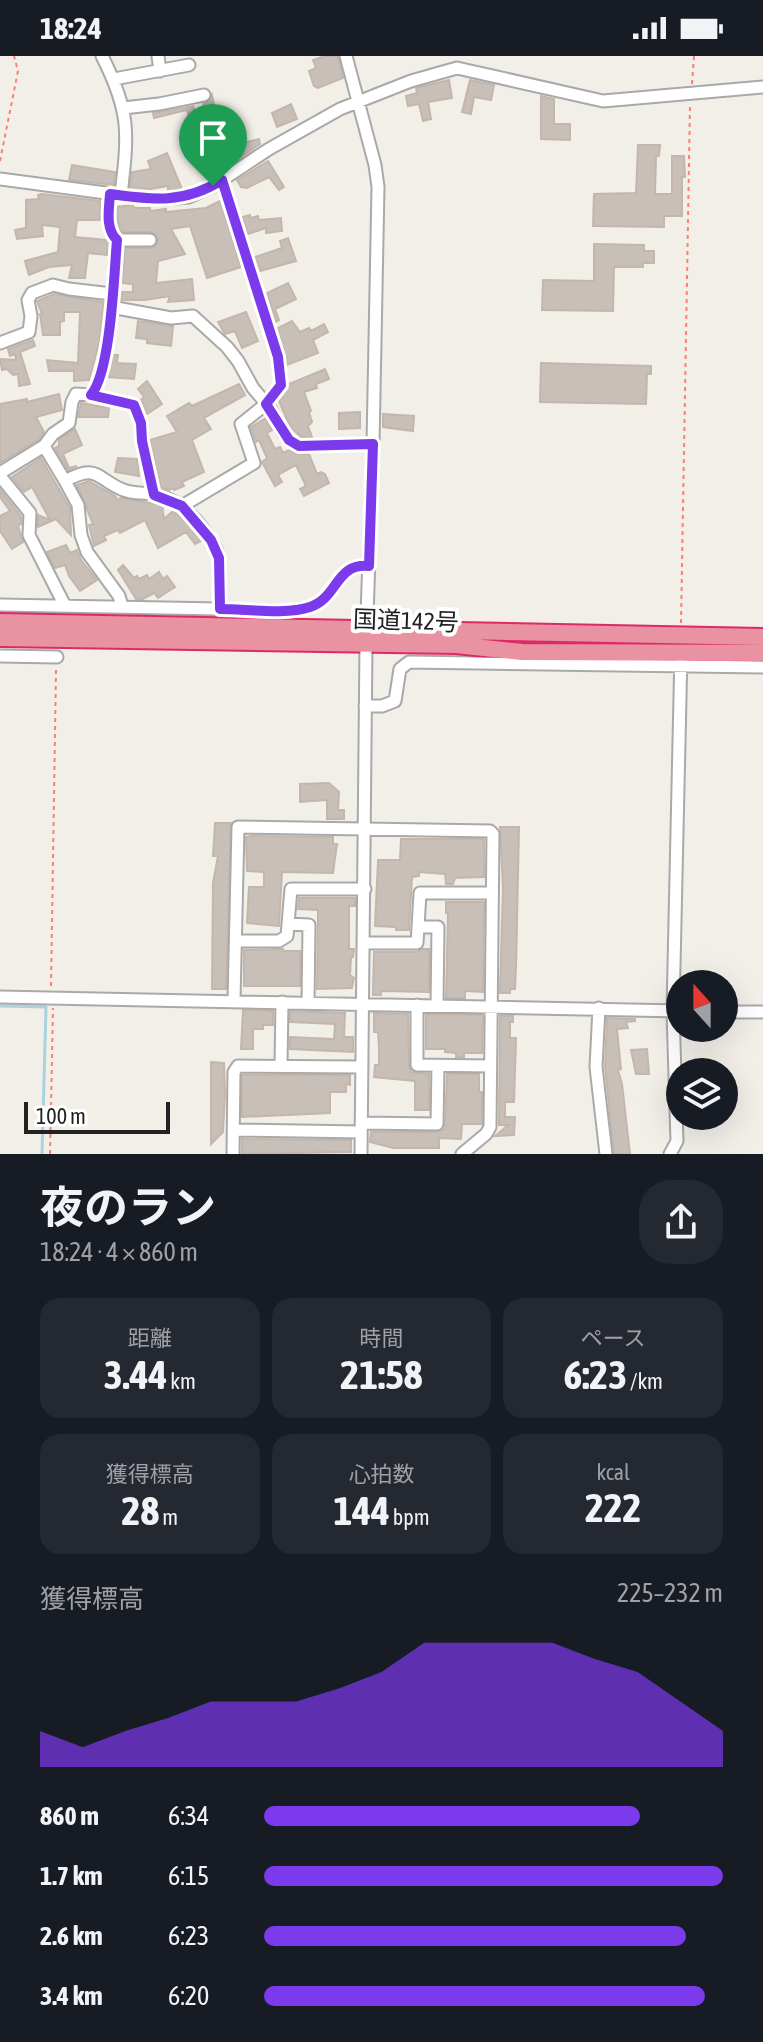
<!DOCTYPE html>
<html lang="ja">
<meta charset="utf-8">
<style>
body{margin:0;font-family:"Asap Condensed","Noto Sans JP",sans-serif;background:#242831;color:#f1f3f6;height:100vh;display:flex;flex-direction:column;font-size:30px;white-space:nowrap}
*{box-sizing:border-box;margin:0}
p{font-size:26px;color:#9ea1a6}
.icon{flex:none;width:44px;height:44px;fill:none;stroke:currentColor;stroke-width:2;stroke-linecap:round;stroke-linejoin:round}
.map{position:relative;height:1098px;overflow:hidden}
.drawer{display:flex;flex-direction:column;background:#171b24;flex:1}
.drawer>*{flex:none}
.needle{width:52px;rotate:339deg}
.buttons{position:absolute;left:666px;top:914px;display:grid;gap:16px}
.buttons a{display:grid;place-items:center;width:72px;height:72px;border-radius:50%;background:#171b24;box-shadow:0 8px 32px #0002;font-size:40px}
.scale{position:absolute;left:24px;bottom:20px;width:146px;box-sizing:border-box;padding-left:8px;border:4px solid #222;border-top:0;font-size:22px;line-height:28px;white-space:nowrap;color:#222;-webkit-text-stroke:6px #fff;paint-order:stroke}
.pin{position:absolute;display:grid;place-items:center;width:68px;height:68px;color:#fff;margin:-82px -34px;border-radius:50% 50% 50% 0;rotate:-45deg;box-shadow:0 0 8px #0007}
.pin .icon{rotate:45deg}
.round{display:grid;place-items:center;flex:none;width:84px;height:84px;border-radius:32px;background:#242831}
.headline{display:flex;align-items:center;justify-content:space-between;height:136px;padding:0 40px}
h1{font-size:44px;font-weight:700;line-height:60px}
.figures{display:grid;grid-template-columns:repeat(3,1fr);gap:12px;height:136px;padding:8px 40px}
.figures div{display:grid;align-content:center;border-radius:20px;background:#242831;text-align:center}
.figures b{font-size:40px;font-weight:700}
.figures small{font-size:22px;font-weight:400}
.figures p{font-size:22px}
.chart{height:224px;padding:16px 40px}
.chart p{display:flex;justify-content:space-between}
.chart svg{width:100%;height:144px;margin-top:8px;fill:#7c3aed;opacity:.7}
ul{padding:0 40px;list-style:none;font-size:26px}
li{display:grid;grid-template-columns:128px 96px 1fr;align-items:center;height:60px}
li i{height:20px;border-radius:10px;background:#7c3aed}
.status{display:flex;justify-content:space-between;align-items:center;height:56px;padding:0 40px;background:#171b24;direction:ltr}
.status svg{height:22px;fill:currentColor}
.map>svg:first-child{display:block}
.lines{fill:none;stroke-linecap:round;stroke-linejoin:round}
.stream{stroke:#aad3df;stroke-width:3}
.building{fill:#c7bfb8;stroke:#c4b6ab;stroke-width:2}
.minor-casing{stroke:#a9a9a9;stroke-width:15}
.highway-casing{stroke:#dc2a67;stroke-width:20}
.path{stroke:#fa8072;stroke-width:2;stroke-dasharray:4 4;stroke-linecap:butt}
.minor{stroke:#fff;stroke-width:11}
.highway{stroke:#e892a2;stroke-width:16}
.route-casing{stroke:#fff;stroke-width:16}
.route{stroke:#7c3aed;stroke-width:10}
.labels{text-anchor:middle;stroke-width:8;stroke-linejoin:round;paint-order:stroke}
.street-label{font-size:24px;fill:#222;stroke:#fff}
</style>
<div class="status"><b>18:24</b><svg viewBox="0 0 49 12"><path d="M0 12V9h3v3zM5 12V6h3v6zM10 12V3h3v9zM15 12V0h3v12zM26 1h20v11H26zM47 4h2v5h-2z"/></svg></div>
<div class="map">
<svg width="763" height="1098" viewBox="0 0 763 1098">
<rect width="100%" height="100%" fill="#f2efe9"/>
<g class="lines">
<!-- stream -->
<path class="stream" d="M0 950 46 951 42 1098"/>
</g>
<!-- building -->
<path class="building" d="M325 0H338L343 22 318 32 314 30 309 15 316 12 313 4Z
M449 24 452 42 428 46 431 63 423 65 419 48 408 50 406 40 417 37 416 32Z
M470 24 494 29 491 44 474 41 471 58 462 56Z
M212 39 214 48 210 49 223 92 259 83 260 88 235 105 217 110 208 79 203 48 210 45Z
M541 40 554 43V68H570V84L541 83Z
M291 48 297 63 277 71 272 57Z
M193 50 202 72 193 76 187 54 154 62 153 57Z
M638 89H660L659 100H656L655 138H672V100H684L685 121H682V160H664V171L593 170 594 138 636 137Z
M167 97 182 133 168 134V130L150 133 130 131 132 116 151 113 148 105Z
M268 105 284 131 279 134 269 121 247 132 241 131 237 124Z
M72 109 115 116 114 129 69 124Z
M42 138 100 145V164H77L75 181 106 184 108 187 107 199 88 197 85 222H69L72 209 49 211 29 219 25 205 58 196 60 171 42 169 43 180 17 183 15 174 26 172V144L39 143 38 139Z
M220 145 241 211 207 222 190 170 171 173 185 198 158 205 156 227 192 223 194 244 168 246 170 240 145 244H121L122 236H133V228L122 227 125 192H154L158 183 151 176H121L118 167 117 151 133 149 134 152H150V155L166 153V156L206 152Z
M250 159V162L258 160 259 164 281 162 282 175 266 177V172L248 178 243 161Z
M288 182 296 205 260 215 255 201 282 192 280 185Z
M594 188 644 189V195H654V207H643V211H614L613 255 542 254 543 224 594 225Z
M288 227 296 243 275 253 279 264 276 266 267 237Z
M54 238 104 246 99 287 89 324 74 325V315H49L47 304 78 307 80 256H64V265L60 266V279H43L40 258H42L37 245Z
M246 256 258 285 242 292 235 275 225 278 218 266Z
M138 265 173 270 171 290 147 287V283L136 282Z
M292 265 300 276 309 272 311 275 324 268 328 276 313 284 318 297 287 309 278 272Z
M33 284 35 290 20 296 30 328 19 330 18 318 13 319 7 313 2 314 0 303 16 304 15 298 10 300 8 293Z
M114 299H118L117 307 136 308 134 323 108 321Z
M541 307 651 310V318H647L646 348 540 346Z
M325 313 329 323 316 328 317 332 304 336 311 355 309 356 312 366 308 370 312 381H301L290 371 279 345 289 328Z
M147 325 162 348 147 358 141 344 144 341 138 333Z
M239 328 245 339 204 362 211 373 192 384 204 416 182 426 184 430 174 434 173 432 169 434 161 431 150 384 177 376 167 360 189 347 192 350Z
M59 338 62 354 36 361 44 376 38 384 0 407V348L27 343V346Z
M81 347 109 352 108 361H78Z
M360 356V372L339 373V357Z
M383 358 414 360 413 375 383 371Z
M266 362 272 374 267 377 275 393 280 391 283 397 289 394 298 398H309L317 418 321 416 325 418 329 427 304 440 300 433 306 430 296 409 278 419 282 426 275 430 262 406 267 402 259 384 256 386 251 371Z
M75 373 82 389 63 398 69 412 77 410 68 414 55 392 59 390V384Z
M41 402 70 452 71 479 56 463 38 471V459L50 464 32 431 24 436 12 421Z
M118 402 137 403 139 420 115 416Z
M89 425 115 440 118 444 121 442 162 449 164 463 173 455 186 466 201 485 195 488 186 476 158 492 145 464 120 477 118 474 104 480 106 484 94 490 89 469 93 468 77 429Z
M0 434 21 460V468L18 470 23 486 12 493 0 475V460L10 455 0 441Z
M66 489 70 497 77 494 81 504 97 524 80 535 69 520 65 509 55 512 47 496Z
M123 509 134 522 137 520 139 523 147 519 149 523 159 516 163 523 167 520 175 531 158 542 154 537 143 543H136L118 514Z
M329 727 339 736 338 754H344V763H327V744L300 746V728Z
M215 767H231L226 933H212L213 827 218 800H213Z
M500 771H519L516 911 515 933H510V937H500L503 832Z
M251 780 333 781V788H337L333 817 282 816 279 870 247 867 249 831H264V816L247 815 246 781Z
M401 783H484V821L455 822 453 828H446L445 818 419 816V820L412 821 409 874H396V871L375 870 378 804H400Z
M299 842H355V850H349V893H354L353 901H351L350 919 354 922 352 932 317 933 318 854 298 853Z
M446 846H484L483 936 465 935V942H446L448 857H446Z
M283 893V895H300V930H244V894Z
M423 893H429V936L381 935V939H373L374 896H417Z
M243 954 273 955V969H263V973H253V993H241Z
M290 955 345 957 344 981H353V996L290 993V981L334 983 335 968 290 966Z
M374 957 408 958 409 1010 411 1016 429 1018V1054H415V1025L374 1021 375 1009H379V992L378 976H374Z
M426 958 483 959 482 997H464V1001H456V997L445 996V993H426Z
M500 960H513V966H510V982H516L514 1046H505V1061H515L514 1079 495 1080 508 1069H499Z
M607 962 635 963V965L626 966 628 972 617 973 621 1013 618 1014 622 1028 630 1098H614L605 1011Z
M647 993 649 1018H636L631 994Z
M211 1006 224 1007 225 1038 223 1076 211 1088Z
M447 1018H479V1036H482V1068H462L461 1083 439 1082V1092H393L370 1086 371 1076H437L445 1073Z
M242 1019H350V1029L346 1028V1036H330V1057L242 1061Z
M242 1083 351 1084V1096L242 1098Z"/>
<g class="lines">
<defs>
<path id="minor" d="M102 0C131 57 128 78 121 139
M158 0 160 15
M346 0 375 109 378 131 373 388 366 588 361 1098
M114 23 189 9
M123 52 159 48 204 39
M0 123 121 139 164 143 189 141 213 130 269 93 340 53 411 25 457 12 603 45 763 31
M110 138C109 153 105 173 117 184 114 218 111 315 91 339L134 349 141 367 142 385 154 439
M117 184H150
M111 251 171 262 193 260 227 291 238 305 253 332 270 352 283 376 289 384 299 390 373 388
M0 287 29 276 31 260 28 244 32 237 53 229 69 233 112 238
M44 390 53 378 69 367 72 346 76 338 91 339
M0 417 44 390 65 425C97 407 96 422 121 433 133 439 146 436 158 439 185 446 203 470 216 493L219 502 220 553C246 553 286 559 310 551 339 541 336 507 369 510
M0 420 30 457 29 479 65 550
M65 425 78 449 81 479 87 496 119 540 122 550
M182 450 254 407 241 368 266 348 281 329 278 301 222 124
M0 549 220 553
M0 600 57 601
M365 650H382L395 645 400 613 409 606 763 611
M288 868 309 869 308 946
M236 885H279L287 880 291 833H365
M364 887H417L418 871
M0 941 680 955
M234 944 238 771 490 775 493 778 490 1071 486 1078 462 1098
M417 949V1009L490 1010
M437 949 438 871H418L420 837H491
M599 952 596 1011 606 1098
M724 956H763
M281 1010 282 946
M361 1067 437 1068 438 1010
M234 1074 361 1076
M233 1098 234 1016 238 1010 362 1011
M670 1098 677 1085 673 955 681 596"/>
<path id="highway" d="M0 566 763 581
M0 582 456 589 522 596 763 597"/>
</defs>
<!-- minor casing -->
<use href="#minor" class="minor-casing"/>
<!-- highway casing -->
<use href="#highway" class="highway-casing"/>
<!-- path -->
<path class="path" d="M692 28 694 0
M0 105 18 15 14 0
M681 567 690 50
M51 930 56 613
M50 1098 53 952"/>
<!-- minor -->
<use href="#minor" class="minor"/>
<!-- highway -->
<use href="#highway" class="highway"/>
</g>
<g class="lines">
<defs>
<path id="route" d="M222 124 278 301 281 329 266 348 289 384 299 390 373 388 369 510C335 507 339 541 310 551 286 559 246 553 220 553L219 502 211 484 182 450 154 439 142 385 141 367 134 349 91 339C111 315 114 219 117 184 105 173 109 153 110 138 153 144 184 148 222 124Z"/>
</defs>
<!-- route casing -->
<use href="#route" class="route-casing"/>
<!-- route -->
<use href="#route" class="route"/>
</g>
<g class="labels">
<!-- street labels -->
<g class="street-label">
<text transform="translate(406 565) rotate(2)" y="8">国道142号</text>
</g>
</g>
</svg>
<div class="buttons">
<a><svg class="needle" viewBox="-14 -14 28 28"><path d="M0-13l5 13h-10z" fill="#e53935"/><path d="M0 13l5-13h-10z" fill="#9ea1a6"/></svg></a>
<a><svg class="icon" aria-label="layers" viewBox="0 0 24 24"><path d="M12 4l9 5-9 5-9-5zM3 14l9 5 9-5"/></svg></a>
</div>
<div class="scale">100 m</div>
<div class="pin" style="left:213px;top:130px;background:#1e9e55"><svg class="icon" aria-label="arrive" viewBox="0 0 24 24"><path d="M6 21V4h12l-3 4 3 4H6"/></svg></div>
</div>
<section class="drawer">
<div class="headline"><div><h1>夜のラン</h1><p>18:24 · 4 × 860 m</p></div><a class="round"><svg class="icon" aria-label="share" viewBox="0 0 24 24"><path d="M12 15V3M7 8l5-5 5 5M5 13v7h14v-7"/></svg></a></div>
<div class="figures">
<div><p>距離</p><b>3.44<small> km</small></b></div>
<div><p>時間</p><b>21:58</b></div>
<div><p>ペース</p><b>6:23<small> /km</small></b></div>
</div>
<div class="figures">
<div><p>獲得標高</p><b>28<small> m</small></b></div>
<div><p>心拍数</p><b>144<small> bpm</small></b></div>
<div><p>kcal</p><b>222</b></div>
</div>
<div class="chart"><p><span>獲得標高</span>225–232 m</p>
<svg viewBox="0 0 160 44" preserveAspectRatio="none"><path d="M0 44V33L10 38L20 33L30 29L40 24L50 24L60 24L70 20L80 15L90 6L100 6L110 6L120 6L130 11L140 15L150 24L160 33V44z"/></svg>
</div>
<ul>
<li><b>860 m</b>6:34<i style="width:82%"></i></li>
<li><b>1.7 km</b>6:15<i style="width:100%"></i></li>
<li><b>2.6 km</b>6:23<i style="width:92%"></i></li>
<li><b>3.4 km</b>6:20<i style="width:96%"></i></li>
</ul>
</section>
